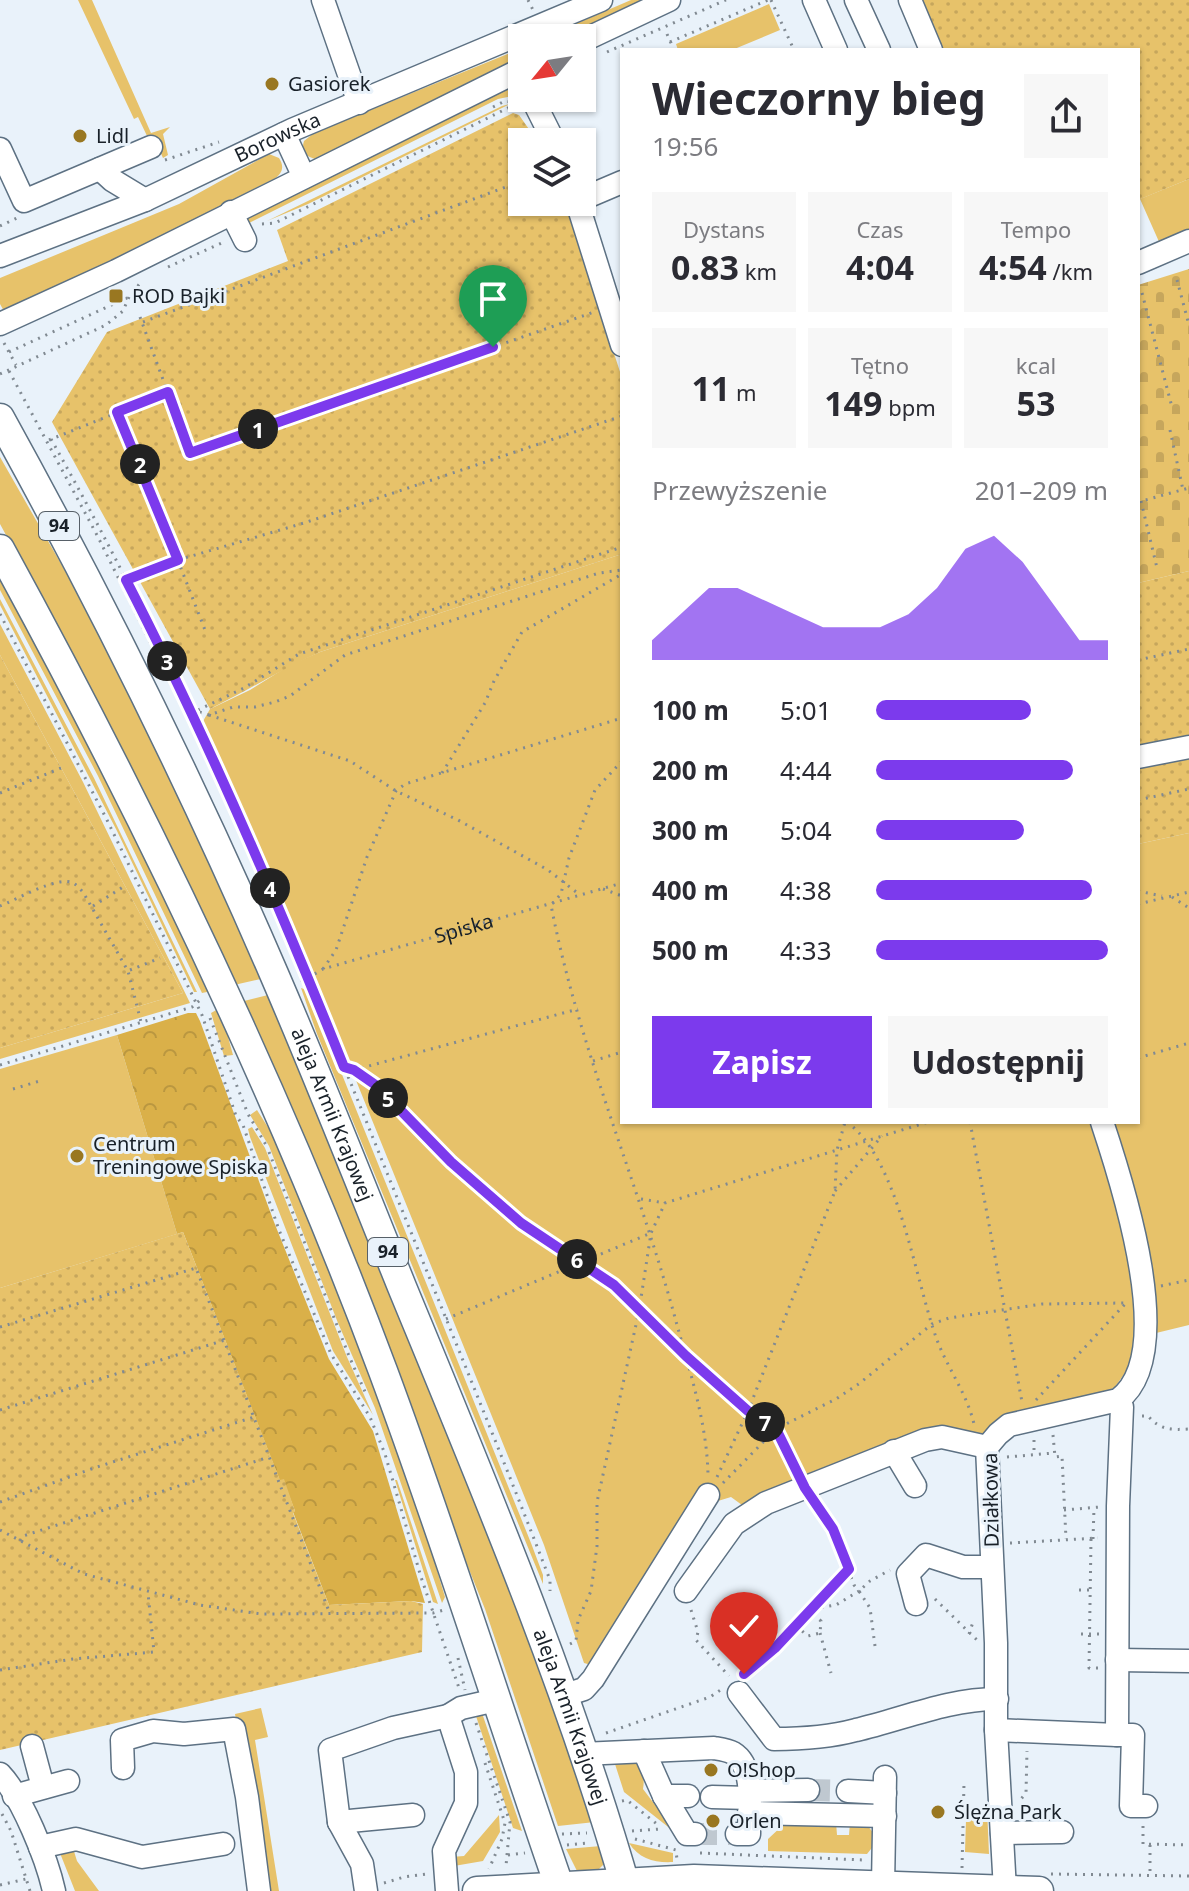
<!DOCTYPE html>
<html lang="pl">
<meta charset="utf-8">
<style>
body{margin:0;font-family:"Noto Sans",sans-serif;background:#f7f7f7;color:#2b2b33;height:100vh;display:flex;flex-direction:column;font-size:30px;white-space:nowrap}
*{box-sizing:border-box;margin:0}
p{font-size:26px;color:#7c7c81}
.icon{flex:none;width:44px;height:44px;fill:none;stroke:currentColor;stroke-width:2;stroke-linecap:round;stroke-linejoin:round}
.map{position:relative;flex:1;overflow:hidden}
.details{position:absolute;left:620px;top:48px;width:520px;height:1076px;display:flex;flex-direction:column;background:#fff;border-radius:0px;box-shadow:0 2px 6px #0004}
.details>*{flex:none}
.needle{width:52px;rotate:240deg}
.buttons{position:absolute;left:508px;top:24px;display:grid;gap:16px}
.buttons a{display:grid;place-items:center;width:88px;height:88px;border-radius:0px;background:#fff;box-shadow:0 2px 6px #0004;font-size:40px}
.pin{position:absolute;display:grid;place-items:center;width:68px;height:68px;color:#fff;margin:-82px -34px;border-radius:50% 50% 50% 0;rotate:-45deg;box-shadow:0 0 8px #0007}
.pin .icon{rotate:45deg}
.km{position:absolute;width:40px;height:40px;margin:-20px;border-radius:50%;background:#222;color:#fff;font-size:22px;line-height:40px;text-align:center}
.round{display:grid;place-items:center;flex:none;width:84px;height:84px;border-radius:0px;background:#f7f7f7}
.overview{display:flex;align-items:center;justify-content:space-between;height:136px;padding:0 32px}
h1{font-size:44px;font-weight:700;line-height:60px}
.stats{display:grid;grid-template-columns:repeat(3,1fr);gap:12px;height:136px;padding:8px 32px}
.stats div{display:grid;align-content:center;border-radius:0px;background:#f7f7f7;text-align:center}
.stats b{font-size:34px;font-weight:700}
.stats small{font-size:22px;font-weight:400}
.stats p{font-size:22px}
.chart{height:224px;padding:16px 32px}
.chart p{display:flex;justify-content:space-between}
.chart svg{width:100%;height:144px;margin-top:8px;fill:#7c3aed;opacity:.7}
.button{display:flex;gap:16px;margin-top:auto;padding:16px 32px}
.button a{flex:1;height:92px;border-radius:0px;background:#7c3aed;color:#fff;font-size:32px;font-weight:700;line-height:92px;text-align:center}
.button a+a{background:#f7f7f7;color:#2b2b33}
ul{padding:0 32px;list-style:none;font-size:26px}
li{display:grid;grid-template-columns:128px 96px 1fr;align-items:center;height:60px}
li i{height:20px;border-radius:10px;background:#7c3aed}
.map>svg:first-child{display:block}
.green{fill:#e7c26a}
.forest{fill:url(#forest-crowns)}
.cemetery{fill:url(#cemetery-stones)}
.garden{fill:url(#garden-dots)}
.lines{fill:none;stroke-linecap:round;stroke-linejoin:round}
.minor-tunnel{stroke:#bfc8d0;stroke-width:22;stroke-dasharray:22 11;stroke-linecap:butt}
.minor-casing{stroke:#5d7183;stroke-width:25}
.major-casing{stroke:#5d7183;stroke-width:31}
.path{stroke:#818a92;stroke-width:3;stroke-dasharray:2 6;stroke-linecap:butt}
.minor{stroke:#fff;stroke-width:22}
.major{stroke:#fff;stroke-width:28}
.route-casing{stroke:#fff;stroke-width:16}
.route{stroke:#7c3aed;stroke-width:10}
.poi-dot{fill:#997721;stroke:#e9f2fa;stroke-width:3}
.labels{text-anchor:middle;stroke-width:6;stroke-linejoin:round;paint-order:stroke}
.shield{fill:#e9f2fa;stroke:#576068;stroke-width:2}
.shield-label{font-size:18px;font-weight:bold;fill:#192129}
.poi-label{font-size:20px;fill:#192129;stroke:#e9f2fa;text-anchor:start}
.street-label{font-size:20px;fill:#192129;stroke:#e9f2fa}
</style>
<div class="map">
<svg width="1189" height="1891" viewBox="0 0 1189 1891">
<defs>
<pattern id="forest-crowns" width="20" height="18" patternUnits="userSpaceOnUse" patternTransform="scale(2)"><rect width="20" height="18" fill="#dab049"/><path d="M2 6a3 3 0 1 1 6 0M12 15a3 3 0 1 1 6 0" fill="none" stroke="#ba9740"/></pattern>
<pattern id="cemetery-stones" width="16" height="16" patternUnits="userSpaceOnUse" patternTransform="scale(2)"><rect width="16" height="16" fill="#e7c26a"/><path d="M2 7V4a2 2 0 0 1 4 0v3zM10 15v-3a2 2 0 0 1 4 0v3z" fill="#c6a65c"/></pattern>
<pattern id="garden-dots" width="8" height="8" patternUnits="userSpaceOnUse" patternTransform="scale(2)"><rect width="8" height="8" fill="#e7c26a"/><path d="M2 2h.1M6 6h.1" fill="none" stroke="#c6a65c" stroke-width="1.8" stroke-linecap="round"/></pattern>
</defs>
<rect width="100%" height="100%" fill="#e9f2fa"/>
<!-- green -->
<path class="green" d="M78 0H92L151 133 170 127 163 134 168 155 163 158 153 136 148 138 138 117 134 119Z
M631 0H644L565 38H543Z
M769 4 780 30 732 50H678L676 44Z
M522 48V59L327 154 315 159C305 156 301 150 304 141L314 133Z
M513 89 521 94 498 99 243 226V218L502 91Z
M510 104 308 204 267 221 502 106Z
M269 154 279 158C285 167 282 174 274 179L5 313 0 304V278L179 204Z
M1189 179V231L1160 244 1140 199Z
M0 457 104 639 265 978 234 985 72 656 0 524Z
M622 554V1122H1138V844L1189 833V1325L1152 1334 1115 1387 1094 1399 1004 1418 979 1436 758 1498 742 1505 731 1497 708 1504 595 1666 584 1663 544 1545 317 984 202 723 210 709 250 690 290 665 320 652Z
M0 569 212 991 202 993 98 776 0 590Z
M0 599 94 778 197 992H194L117 831 0 605Z
M0 624 83 782 190 1003 0 1059V1048L183 993 0 655Z
M301 988 307 990 320 1020 531 1543 543 1575V1584L317 1034Z
M272 994 498 1547 595 1822 558 1826 485 1609 240 1002Z
M220 1008 233 1055 224 1056 211 1013Z
M117 1035 177 1234 0 1288V1069Z
M257 1110 278 1143C323 1254 372 1365 410 1480 423 1518 433 1558 445 1597L442 1603 375 1408 338 1323 269 1146 250 1115Z
M252 1127 265 1148 347 1357 373 1415 333 1351 250 1137 248 1129Z
M395 1480H397L438 1604 433 1602Z
M261 1708 268 1737 255 1740 279 1891H267L235 1714Z
M474 1710H481L522 1831 513 1828Z
M614 1761H633C643 1768 645 1778 643 1789L677 1834 624 1792Z
M985 1808H987L989 1854 965 1852 966 1820H984Z
M499 1815 500 1832 483 1861 454 1866 451 1857 464 1856Z
M794 1822H836L837 1835H849L850 1822 867 1825 875 1835V1844L867 1854 768 1851V1839L783 1825Z
M629 1843 673 1853V1862C655 1863 639 1859 629 1843Z
M72 1845 77 1861 99 1891H75L58 1848Z
M601 1846 604 1864 596 1872 577 1871 566 1849Z"/>
<!-- forest -->
<path class="forest" d="M188 1013H196L200 1021 274 1222 329 1359 373 1431 425 1603 411 1601 329 1605 293 1512 295 1511 283 1480 280 1481 183 1232 177 1234 117 1035Z"/>
<!-- cemetery -->
<path class="cemetery" d="M1189 269V571L1138 583V285Z"/>
<!-- garden -->
<path class="garden" d="M923 0H1189V179L1138 200V50H937L917 3Z
M513 113 519 115 538 142H522V202H565L622 378V554L320 652C282 669 247 691 210 709L52 422 107 332 288 261 277 230Z
M1189 571V735L1138 745V583Z
M0 655 183 993 0 1048Z
M1189 752V833L1138 844V763Z
M183 1232 280 1480 284 1479 295 1511 293 1513 329 1605 411 1601 423 1604 422 1652 0 1750V1288Z"/>
<g class="lines">
<!-- minor-tunnel -->
<path class="minor-tunnel" d="M808 1790 848 1791
M695 1834H737"/>
<defs>
<g id="minor">
<path d="M323 0 359 103"/>
<path d="M814 0 836 50"/>
<path d="M856 0 879 50"/>
<path d="M910 0 931 50"/>
<path d="M582 41 669 0"/>
<path d="M532 98 554 142"/>
<path d="M284 134 304 177"/>
<path d="M0 149 24 201 151 147"/>
<path d="M100 169 112 180 145 200"/>
<path d="M582 199 622 182"/>
<path d="M577 202 622 345"/>
<path d="M231 212 245 240"/>
<path id="s2" d="M0 256 145 200 292 130 601 0"/>
<path d="M1138 263 1189 241"/>
<path d="M0 324 116 271 522 69"/>
<path d="M1138 757 1189 747"/>
<path d="M1118 1400 1122 1407 1118 1506 1117 1735H1133L1131 1806H1146"/>
<path d="M894 1451 915 1486"/>
<path d="M686 1591 734 1524 766 1503 925 1440 942 1437 987 1447"/>
<path d="M916 1604 908 1574 926 1555 963 1567H992"/>
<path d="M1117 1660 1189 1661"/>
<path d="M739 1693 774 1739C801 1739 830 1737 856 1730 903 1719 948 1699 997 1699"/>
<path d="M562 1696 584 1689 593 1679 708 1495"/>
<path d="M996 1730 1117 1735"/>
<path d="M32 1746 43 1787"/>
<path d="M644 1751 664 1796 687 1834H695"/>
<path d="M582 1754 714 1748C720 1749 728 1750 733 1753 756 1767 749 1811 749 1834H737"/>
<path d="M123 1768 122 1740 153 1731 184 1734 234 1729 247 1797 259 1891"/>
<path d="M0 1774C22 1797 47 1859 54 1891"/>
<path d="M750 1791 808 1790"/>
<path d="M848 1791 885 1793"/>
<path d="M14 1796 68 1781"/>
<path d="M664 1796H688"/>
<path d="M712 1797 749 1798"/>
<path d="M749 1813 885 1816"/>
<path d="M339 1822 413 1815"/>
<path d="M1002 1833 1062 1832"/>
<path d="M40 1847 76 1839 142 1857 223 1844"/>
<path d="M883 1885 885 1777"/>
<path d="M1005 1890 996 1730V1643L987 1447 998 1434 1009 1425 1118 1400C1179 1355 1122 1182 1102 1122"/>
<path d="M366 1891 362 1864 339 1822 330 1750 393 1728 448 1716 461 1708 496 1700"/>
<path d="M447 1891 444 1851 466 1803V1772L448 1716"/>
</g>
<g id="major">
<path id="s3" d="M0 418C100 599 192 784 274 974 319 1078 360 1183 402 1287 484 1486 568 1685 627 1891"/>
<path d="M0 549C145 814 277 1087 383 1371 447 1543 501 1718 561 1891"/>
<path d="M477 1891 694 1879 1039 1891"/>
</g>
</defs>
<!-- minor casing -->
<use href="#minor" class="minor-casing"/>
<!-- major casing -->
<use href="#major" class="major-casing"/>
<!-- path -->
<g class="path">
<path d="M528 0 533 10"/>
<path d="M771 0 794 50"/>
<path d="M667 34 674 50"/>
<path d="M670 42 768 0"/>
<path d="M607 52 726 0"/>
<path d="M493 107 505 101 512 102"/>
<path d="M165 160 219 142"/>
<path d="M262 224 275 223 514 105"/>
<path d="M0 226 17 218"/>
<path d="M168 267 226 241"/>
<path d="M1177 280 1189 325"/>
<path d="M1142 293 1172 407"/>
<path d="M140 317 190 453 594 312"/>
<path d="M143 322 522 181"/>
<path d="M4 343 16 365"/>
<path d="M9 352 129 297"/>
<path d="M9 371 98 537 222 787 293 952 295 964"/>
<path d="M0 374 106 325 123 311 129 297 141 282"/>
<path d="M117 412 149 486 205 630"/>
<path d="M1170 430 1183 490"/>
<path d="M51 439C177 663 277 900 373 1138 432 1285 493 1432 550 1580V1591"/>
<path d="M49 440 168 392"/>
<path d="M1141 501 1157 568"/>
<path d="M1138 502 1189 488"/>
<path d="M126 580 178 560 304 523 622 416"/>
<path d="M0 614 107 820 202 1015 236 1116 243 1125 279 1230 331 1354 370 1417 385 1454 421 1577 459 1688"/>
<path d="M1138 660 1189 649"/>
<path d="M198 710 244 688 299 654 622 547"/>
<path d="M192 712 196 711 209 715 233 707H255L275 702 290 696 345 655 599 573 622 570"/>
<path d="M209 715 350 761 396 791 458 820 548 870 580 895"/>
<path d="M622 761 595 790 569 858 561 894 551 905C578 1045 636 1177 674 1314 688 1366 707 1421 708 1475"/>
<path d="M442 773 485 703 494 681 522 632 622 574"/>
<path d="M0 793 61 768"/>
<path d="M1138 800 1189 789"/>
<path d="M603 889 622 896"/>
<path d="M1138 891 1162 896"/>
<path d="M1172 897 1189 908"/>
<path d="M1138 904 1189 892"/>
<path d="M0 906C16 900 58 875 73 883 77 885 80 889 83 892L128 971 141 1022"/>
<path d="M93 906 123 887"/>
<path d="M323 969 336 950 367 857 396 791 405 784 622 718"/>
<path d="M130 970 160 958"/>
<path id="s1" d="M301 982 323 969 622 883"/>
<path d="M210 1018 248 1114 266 1145"/>
<path d="M1138 1058 1189 1043"/>
<path d="M593 1061 622 1052"/>
<path d="M0 1065 192 1007 200 1000"/>
<path d="M346 1068 354 1070 578 1009"/>
<path d="M354 1070 377 1086 451 1162 521 1223 614 1285 686 1356 748 1411 776 1429 797 1472"/>
<path d="M13 1089 43 1080"/>
<path d="M847 1122C899 1160 915 1280 937 1340 948 1369 967 1394 974 1424"/>
<path d="M970 1122 1022 1402"/>
<path d="M269 1152 349 1356 366 1394"/>
<path d="M835 1191 882 1136"/>
<path d="M641 1199 665 1203"/>
<path d="M1161 1286 1189 1280"/>
<path d="M446 1319 651 1233"/>
<path d="M0 1327 196 1268 330 1614"/>
<path d="M1036 1400 1126 1303"/>
<path d="M0 1410 225 1340"/>
<path d="M1142 1416H1148C1160 1430 1171 1430 1189 1429"/>
<path d="M1053 1435 1055 1457 1062 1456 1066 1539"/>
<path d="M1034 1440V1454"/>
<path d="M1007 1457 1054 1453"/>
<path d="M717 1477 748 1411 835 1191 837 1150 845 1122"/>
<path d="M723 1483 776 1429 836 1399 860 1383 932 1324 949 1318 1042 1304 1125 1303"/>
<path d="M0 1502 97 1467 254 1417"/>
<path d="M1064 1510 1100 1507"/>
<path d="M0 1530 84 1574 200 1605 261 1614 433 1613 444 1610"/>
<path d="M1091 1539 1089 1668H1100"/>
<path d="M1093 1539 1094 1508"/>
<path d="M20 1541 23 1536 269 1457"/>
<path d="M1010 1543 1098 1538"/>
<path d="M1079 1590H1090"/>
<path d="M935 1599 978 1641"/>
<path d="M811 1609 849 1569"/>
<path d="M691 1610 698 1632 696 1640 729 1676"/>
<path d="M796 1626 808 1636 820 1633 821 1621 809 1612"/>
<path d="M820 1633 831 1673"/>
<path d="M969 1634 974 1619"/>
<path d="M1081 1634H1099"/>
<path d="M570 1644 576 1641 578 1620 591 1591 597 1546V1502L639 1311 651 1233 665 1203 928 1122"/>
<path d="M875 1646 870 1608 859 1591 870 1581 890 1570"/>
<path d="M458 1658 465 1690"/>
<path d="M0 1670 73 1659 154 1652 148 1593"/>
<path d="M744 1674 775 1648 811 1609 836 1605 859 1591 854 1585 833 1529 816 1502"/>
<path d="M476 1723 510 1822 506 1866"/>
<path d="M606 1733 710 1697 722 1689"/>
<path d="M485 1763 505 1823 502 1839 489 1869"/>
<path d="M622 1801 627 1800 657 1824"/>
<path d="M1021 1806V1799L1026 1793 1027 1751"/>
<path d="M2 1814 11 1831 30 1891"/>
<path d="M1143 1826V1844L1189 1845"/>
<path d="M632 1831 660 1829"/>
<path d="M562 1834 587 1833"/>
<path d="M635 1839 676 1850 677 1860"/>
<path d="M567 1845 588 1843"/>
<path d="M1150 1845V1876"/>
<path d="M700 1853 864 1860"/>
<path d="M508 1855 525 1853"/>
<path d="M962 1868 964 1783"/>
<path d="M1051 1874 1189 1876"/>
<path d="M384 1883 404 1877 427 1874"/>
<path d="M0 1885 26 1879"/>
</g>
<!-- minor -->
<use href="#minor" class="minor"/>
<!-- major -->
<use href="#major" class="major"/>
</g>
<g class="lines">
<defs>
<path id="route" d="M493 347 190 453 168 392 117 412 178 560 126 580C208 739 278 902 344 1067L354 1070 377 1086 451 1162 521 1223 614 1285 686 1356 748 1411 776 1429 805 1488 833 1529 849 1569 775 1648 744 1674"/>
</defs>
<!-- route casing -->
<use href="#route" class="route-casing"/>
<!-- route -->
<use href="#route" class="route"/>
</g>
<!-- markers -->
<g class="poi-dot">
<circle cx="272" cy="84" r="8"/>
<circle cx="80" cy="136" r="8"/>
<rect x="108" y="288" width="16" height="16" rx="4"/>
<circle cx="77" cy="1156" r="8"/>
<circle cx="711" cy="1770" r="8"/>
<circle cx="938" cy="1812" r="8"/>
<circle cx="713" cy="1821" r="8"/>
</g>
<g class="labels">
<!-- shield labels -->
<g class="shield">
<rect x="39" y="512" width="40" height="28" rx="6"/>
<rect x="368" y="1238" width="40" height="28" rx="6"/>
</g>
<g class="shield-label">
<text x="59" y="532">94</text>
<text x="388" y="1258">94</text>
</g>
<!-- poi labels -->
<g class="poi-label">
<text x="288" y="91">Gasiorek</text>
<text x="96" y="143">Lidl</text>
<text x="132" y="303">ROD Bajki</text>
<text x="93" y="1151">Centrum<tspan x="93" dy="23">Treningowe Spiska</tspan></text>
<text x="727" y="1777">O!Shop</text>
<text x="954" y="1819">Ślężna Park</text>
<text x="729" y="1828">Orlen</text>
</g>
<!-- street labels -->
<g class="street-label">
<text dy="7" stroke="none"><textPath href="#s2" startOffset="302">Borowska</textPath></text>
<text dy="7" stroke="none"><textPath href="#s1" startOffset="172">Spiska</textPath></text>
<text dy="7" stroke="none"><textPath href="#s3" startOffset="772">aleja Armii Krajowej</textPath></text>
<text transform="translate(991 1500) rotate(-91)" y="7">Działkowa</text>
<text dy="7" stroke="none"><textPath href="#s3" startOffset="1420">aleja Armii Krajowej</textPath></text>
</g>
</g>
</svg>
<div class="buttons">
<a><svg class="needle" viewBox="-14 -14 28 28"><path d="M0-13l5 13h-10z" fill="#e53935"/><path d="M0 13l5-13h-10z" fill="#7c7c81"/></svg></a>
<a><svg class="icon" aria-label="layers" viewBox="0 0 24 24"><path d="M12 4l9 5-9 5-9-5zM3 14l9 5 9-5"/></svg></a>
</div>
<div class="pin" style="left:493px;top:347px;background:#1e9e55"><svg class="icon" aria-label="arrive" viewBox="0 0 24 24"><path d="M6 21V4h12l-3 4 3 4H6"/></svg></div>
<div class="pin" style="left:744px;top:1674px;background:#d93025"><svg class="icon" aria-label="check" viewBox="0 0 24 24"><path d="M5 12l5 5 9-10"/></svg></div>
<b class="km" style="left:258px;top:429px">1</b>
<b class="km" style="left:140px;top:464px">2</b>
<b class="km" style="left:167px;top:661px">3</b>
<b class="km" style="left:270px;top:888px">4</b>
<b class="km" style="left:388px;top:1098px">5</b>
<b class="km" style="left:577px;top:1259px">6</b>
<b class="km" style="left:765px;top:1422px">7</b>
<section class="details">
<div class="overview"><div><h1>Wieczorny bieg</h1><p>19:56</p></div><a class="round"><svg class="icon" aria-label="share" viewBox="0 0 24 24"><path d="M12 15V3M7 8l5-5 5 5M5 13v7h14v-7"/></svg></a></div>
<div class="stats">
<div><p>Dystans</p><b>0.83<small> km</small></b></div>
<div><p>Czas</p><b>4:04</b></div>
<div><p>Tempo</p><b>4:54<small> /km</small></b></div>
</div>
<div class="stats">
<div><b>11<small> m</small></b></div>
<div><p>Tętno</p><b>149<small> bpm</small></b></div>
<div><p>kcal</p><b>53</b></div>
</div>
<div class="chart"><p><span>Przewyższenie</span>201–209 m</p>
<svg viewBox="0 0 160 44" preserveAspectRatio="none"><path d="M0 44V38L10 30L20 22L30 22L40 26L50 30L60 34L70 34L80 34L90 30L100 22L110 10L120 6L130 14L140 26L150 38L160 38V44z"/></svg>
</div>
<ul>
<li><b>100 m</b>5:01<i style="width:67%"></i></li>
<li><b>200 m</b>4:44<i style="width:85%"></i></li>
<li><b>300 m</b>5:04<i style="width:64%"></i></li>
<li><b>400 m</b>4:38<i style="width:93%"></i></li>
<li><b>500 m</b>4:33<i style="width:100%"></i></li>
</ul>
<div class="button"><a>Zapisz</a><a>Udostępnij</a></div>
</section>
</div>
